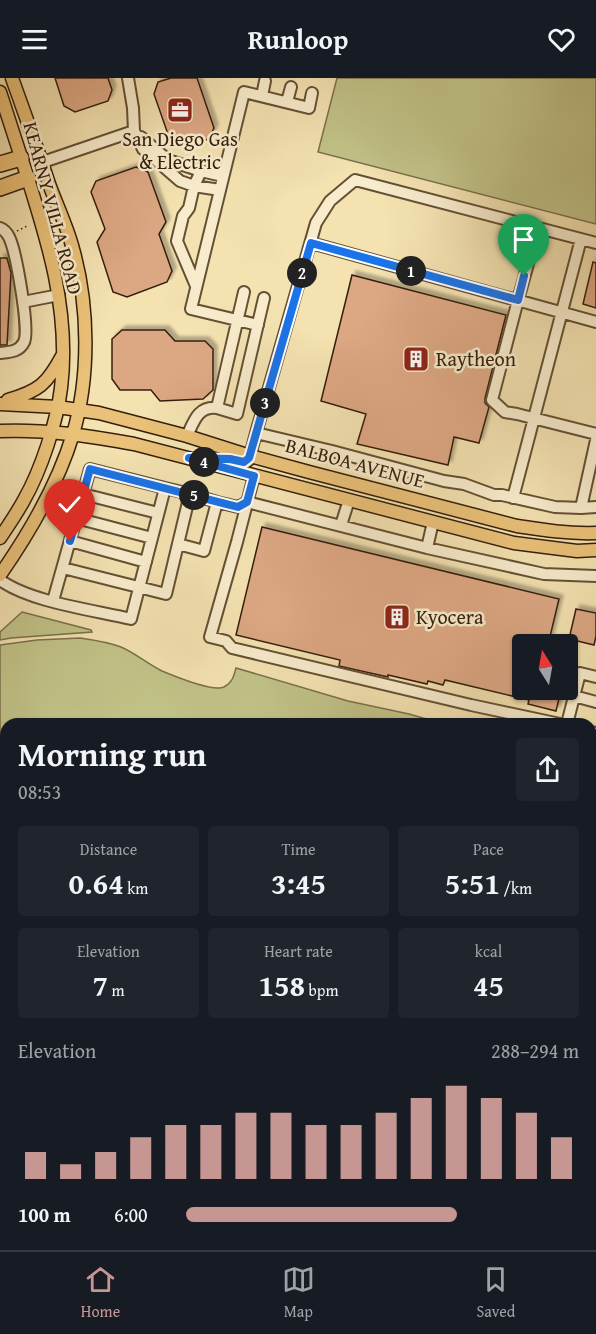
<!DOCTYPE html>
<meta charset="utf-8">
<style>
body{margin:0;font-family:"Gentium Book Plus",serif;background:#20242c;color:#f1f3f6;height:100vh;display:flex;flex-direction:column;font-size:22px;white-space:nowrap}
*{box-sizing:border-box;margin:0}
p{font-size:20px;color:#9ea1a6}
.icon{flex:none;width:33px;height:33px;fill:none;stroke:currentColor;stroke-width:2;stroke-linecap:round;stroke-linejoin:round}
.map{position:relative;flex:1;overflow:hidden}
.panel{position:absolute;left:0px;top:640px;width:597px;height:532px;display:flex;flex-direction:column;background:#171b24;border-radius:18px 18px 0 0;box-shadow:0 2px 4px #0004}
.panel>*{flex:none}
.needle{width:39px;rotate:349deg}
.buttons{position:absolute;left:512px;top:556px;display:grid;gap:12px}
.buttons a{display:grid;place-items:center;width:66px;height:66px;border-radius:6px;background:#171b24;box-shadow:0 2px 4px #0004;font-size:30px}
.pin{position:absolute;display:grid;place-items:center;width:51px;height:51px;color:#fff;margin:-62px -26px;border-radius:50% 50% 50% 0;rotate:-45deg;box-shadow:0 0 6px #0007}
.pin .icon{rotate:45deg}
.km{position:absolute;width:30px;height:30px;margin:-15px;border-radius:50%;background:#222;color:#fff;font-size:16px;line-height:30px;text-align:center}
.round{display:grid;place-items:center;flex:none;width:63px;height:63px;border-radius:6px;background:#20242c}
.summary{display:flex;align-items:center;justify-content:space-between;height:102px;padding:0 18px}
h1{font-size:33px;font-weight:800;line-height:45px}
.stats{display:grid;grid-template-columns:repeat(3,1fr);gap:9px;height:102px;padding:6px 18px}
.stats div{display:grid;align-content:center;border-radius:6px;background:#20242c;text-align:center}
.stats b{font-size:30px;font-weight:800}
.stats small{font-size:16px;font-weight:400}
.stats p{font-size:16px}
.chart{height:168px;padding:12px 18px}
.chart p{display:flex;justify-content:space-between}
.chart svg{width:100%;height:108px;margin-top:6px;stroke:#c59692;stroke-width:6}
ul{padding:0 18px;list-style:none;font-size:20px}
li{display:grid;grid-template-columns:96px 72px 1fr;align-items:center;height:45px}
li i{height:15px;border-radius:8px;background:#c59692}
header{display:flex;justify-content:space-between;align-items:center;height:78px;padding:0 18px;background:#171b24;font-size:27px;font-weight:800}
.dock{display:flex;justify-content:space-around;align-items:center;height:84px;border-top:2px solid #363941;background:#171b24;font-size:16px;color:#9ea1a6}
.dock a{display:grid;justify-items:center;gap:3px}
.dock .current{color:#c59692}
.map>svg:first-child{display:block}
.green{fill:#c1c287;stroke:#7a704a;stroke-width:1.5}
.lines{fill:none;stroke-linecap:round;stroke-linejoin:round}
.taxiway{stroke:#94805e;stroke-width:24}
.runway{stroke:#94805e;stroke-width:62}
.building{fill:#dca783;stroke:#341f0c;stroke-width:1.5;filter:url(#shadow)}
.minor-casing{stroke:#645035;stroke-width:14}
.major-casing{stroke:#341f0c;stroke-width:15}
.highway-casing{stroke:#341f0c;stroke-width:18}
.path{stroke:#341f0c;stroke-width:1.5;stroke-dasharray:1.5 3;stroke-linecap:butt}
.minor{stroke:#f8eccc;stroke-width:10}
.major{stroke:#eac178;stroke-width:12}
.highway{stroke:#eac178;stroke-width:15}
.route-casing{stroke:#fff;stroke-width:12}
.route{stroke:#1a73e8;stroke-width:8}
.labels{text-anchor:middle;stroke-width:5;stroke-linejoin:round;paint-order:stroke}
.poi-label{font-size:20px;fill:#341f0c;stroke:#f8eccc;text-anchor:start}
.street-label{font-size:20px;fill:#341f0c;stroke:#f8eccc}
</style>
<header><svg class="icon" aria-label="menu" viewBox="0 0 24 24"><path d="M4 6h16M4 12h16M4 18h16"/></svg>Runloop<svg class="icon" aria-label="heart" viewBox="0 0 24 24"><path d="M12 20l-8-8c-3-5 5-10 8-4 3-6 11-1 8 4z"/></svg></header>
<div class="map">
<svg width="596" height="1172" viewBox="0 0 596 1172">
<defs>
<filter id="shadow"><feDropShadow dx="4" dy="-4" stdDeviation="1.5" flood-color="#0004"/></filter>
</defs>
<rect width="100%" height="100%" fill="#f4e2b1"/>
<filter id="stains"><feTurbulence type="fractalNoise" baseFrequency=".00333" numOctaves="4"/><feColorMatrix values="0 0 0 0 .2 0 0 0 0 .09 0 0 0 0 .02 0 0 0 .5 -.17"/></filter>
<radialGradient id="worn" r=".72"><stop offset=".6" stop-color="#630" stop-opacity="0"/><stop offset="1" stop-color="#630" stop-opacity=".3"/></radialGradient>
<!-- green -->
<path class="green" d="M337 0H596V146L318 74Z
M22 534 91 552 92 554 11 560 0 562V554Z
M80 560C94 562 108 564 121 569 135 575 148 586 162 593 174 598 212 614 224 609 232 605 234 598 236 590L348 623 409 636 444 646H6V748L0 747V567L37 562Z
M591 678 596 679V875L591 878Z
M6 810V1167H37L36 1172H0V834Z
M596 881V942L591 943V884Z
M591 1059 596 1065V1147L591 1151Z
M116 1167H292L284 1172H136Z"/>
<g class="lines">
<!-- taxiway -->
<path class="taxiway" d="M591 996 596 1001
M591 1022 596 1024
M64 1167 67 1172"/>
<!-- runway -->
<path class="runway" d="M591 999 596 996
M461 1167 481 1172
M353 1172 360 1167"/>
</g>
<!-- building -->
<path class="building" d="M55 0H108L112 12 108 23 75 34 64 28Z
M171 0H197L214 50 209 61 183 69 171 65 154 16 158 4Z
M136 89 148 94 166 144 159 156 172 193 167 204 127 219 113 214 97 164 105 151 91 114 96 103Z
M0 180H7L11 195 7 267H0Z
M593 184 596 185V230L583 226Z
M352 197 506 237 485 320V325L489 329 479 365 454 359 448 387 357 366 366 336 321 323Z
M122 252H165L175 263H205L213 271V312L203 321 160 323 151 312H120L112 301V261Z
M262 449 559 521 548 567H522V612H561L556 633 528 626 529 622 445 602 443 607 428 603 427 606 388 597V599L339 588 340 582 236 557Z
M576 531 596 535V558L594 567 569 561Z"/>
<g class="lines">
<defs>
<path id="minor" d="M128 0 133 30 134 53 143 71 180 103 194 108 201 93
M262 18 265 3
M287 24 291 9
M141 59 168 82 201 93 223 98
M43 84 134 53
M0 150C5 152 7 155 9 159 16 173 30 252 24 264 19 274 10 274 0 275
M538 150 518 222 492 322 505 334 517 336 596 356
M311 165 596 244
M196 208 177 163 183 138 189 130 194 108 220 112
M23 224 59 217
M258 247 191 231 244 14 309 30 312 15
M217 330 237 336 264 220
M256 355 316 145 330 123 355 102 596 165
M187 358C194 343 198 328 217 330L244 214
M250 378 256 355 332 373 444 403 464 406 494 417H502L555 429 581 430 596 362
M254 398 237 464 210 559 226 563 232 570 471 627 560 646
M83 416 158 435
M513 420 581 161
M217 424 238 429 247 424 427 470 544 496 596 498
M581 430 596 429
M76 440 152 460
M341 447 349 422
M70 463 146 484
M178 466 204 473 217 424 190 416
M427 470 433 444
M63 490 166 516 190 416 165 410
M0 502C30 524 93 532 131 541L165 410 90 391 53 523
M574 618 596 624
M567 646 580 595 596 599
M591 654 596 655"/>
<path id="major" d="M0 14C7 36 14 58 21 79 45 154 71 230 61 310 57 344 41 392 24 422 17 435 8 448 0 460
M8 322C39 313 47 306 62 278
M0 326 58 329 99 335 187 358 250 378 309 394 517 448C543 452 569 456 596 455
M0 353C45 351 90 358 134 366L514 465 577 473 596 472
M209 381 245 384 248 382 250 378
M0 497C30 454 58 406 73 356 90 299 89 228 73 171 67 148 56 126 48 103 37 69 24 34 12 0"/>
<path id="highway" d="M0 86 21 80
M0 110 28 100"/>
</defs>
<!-- minor casing -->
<use href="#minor" class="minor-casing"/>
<!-- major casing -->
<use href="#major" class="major-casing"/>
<!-- highway casing -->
<use href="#highway" class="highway-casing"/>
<!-- path -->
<path class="path" d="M17 153 27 148"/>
<!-- minor -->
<use href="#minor" class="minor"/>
<!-- major -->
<use href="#major" class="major"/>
<!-- highway -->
<use href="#highway" class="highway"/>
</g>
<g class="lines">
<defs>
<path id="route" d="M70 463 90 391 238 429 247 424 254 398 189 380 230 381 244 384 249 380 311 165 518 222 524 198"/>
</defs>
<!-- route casing -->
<use href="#route" class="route-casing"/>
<!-- route -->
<use href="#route" class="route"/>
</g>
<!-- icons -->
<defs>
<symbol id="office-square" viewBox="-11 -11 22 22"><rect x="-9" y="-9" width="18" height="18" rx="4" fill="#8f2418" stroke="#f8eccc"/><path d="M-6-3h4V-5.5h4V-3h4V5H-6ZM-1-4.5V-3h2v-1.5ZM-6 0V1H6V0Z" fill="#fff"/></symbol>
<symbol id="building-square" viewBox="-11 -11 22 22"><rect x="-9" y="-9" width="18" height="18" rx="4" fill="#8f2418" stroke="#f8eccc"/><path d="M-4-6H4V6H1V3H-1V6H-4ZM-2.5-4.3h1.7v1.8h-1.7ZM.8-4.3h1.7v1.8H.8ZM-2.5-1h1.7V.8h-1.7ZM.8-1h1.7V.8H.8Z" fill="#fff"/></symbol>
</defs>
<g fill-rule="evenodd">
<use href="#office-square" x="165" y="17" width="30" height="30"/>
<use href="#building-square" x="401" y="266" width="30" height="30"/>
<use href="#building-square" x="382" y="524" width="30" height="30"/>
</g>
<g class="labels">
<!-- poi labels -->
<g class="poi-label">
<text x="180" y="68" text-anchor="middle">San Diego Gas<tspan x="180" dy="23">&amp; Electric</tspan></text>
<text x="436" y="288">Raytheon</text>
<text x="416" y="546">Kyocera</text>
</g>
<!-- street labels -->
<g class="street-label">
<text transform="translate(53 130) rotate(75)" y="7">KEARNY VILLA ROAD</text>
<text transform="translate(355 385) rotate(15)" y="7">BALBOA AVENUE</text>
</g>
</g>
<rect width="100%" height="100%" filter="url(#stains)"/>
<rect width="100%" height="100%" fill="url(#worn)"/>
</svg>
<div class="buttons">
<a><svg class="needle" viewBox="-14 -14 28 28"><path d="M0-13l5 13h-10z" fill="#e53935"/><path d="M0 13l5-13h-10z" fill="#9ea1a6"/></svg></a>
</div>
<div class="pin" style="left:524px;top:198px;background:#1e9e55"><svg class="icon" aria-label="arrive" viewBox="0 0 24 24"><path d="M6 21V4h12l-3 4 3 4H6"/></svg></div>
<div class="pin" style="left:70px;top:463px;background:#d93025"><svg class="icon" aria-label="check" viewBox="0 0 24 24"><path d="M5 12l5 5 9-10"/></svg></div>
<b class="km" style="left:411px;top:193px">1</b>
<b class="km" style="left:302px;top:195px">2</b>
<b class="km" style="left:265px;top:325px">3</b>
<b class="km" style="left:204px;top:384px">4</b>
<b class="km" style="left:194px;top:417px">5</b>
<section class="panel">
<div class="summary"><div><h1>Morning run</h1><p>08:53</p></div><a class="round"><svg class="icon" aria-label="share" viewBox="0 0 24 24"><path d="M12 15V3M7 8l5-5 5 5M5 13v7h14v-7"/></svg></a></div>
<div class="stats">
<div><p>Distance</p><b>0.64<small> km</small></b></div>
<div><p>Time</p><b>3:45</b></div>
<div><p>Pace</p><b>5:51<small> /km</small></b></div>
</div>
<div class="stats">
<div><p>Elevation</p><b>7<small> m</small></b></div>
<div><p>Heart rate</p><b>158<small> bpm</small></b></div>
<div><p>kcal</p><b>45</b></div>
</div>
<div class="chart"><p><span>Elevation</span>288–294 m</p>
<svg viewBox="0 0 160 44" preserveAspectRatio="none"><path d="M5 44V33M15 44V38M25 44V33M35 44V27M45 44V22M55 44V22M65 44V17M75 44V17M85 44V22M95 44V22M105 44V17M115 44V11M125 44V6M135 44V11M145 44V17M155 44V27"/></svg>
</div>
<ul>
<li><b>100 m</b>6:00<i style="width:69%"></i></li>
</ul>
</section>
</div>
<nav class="dock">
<a class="current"><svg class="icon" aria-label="home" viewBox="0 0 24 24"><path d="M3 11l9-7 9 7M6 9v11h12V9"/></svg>Home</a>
<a><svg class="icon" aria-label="map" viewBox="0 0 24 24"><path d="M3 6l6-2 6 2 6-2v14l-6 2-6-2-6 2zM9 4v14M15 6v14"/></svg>Map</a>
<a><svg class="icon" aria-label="saved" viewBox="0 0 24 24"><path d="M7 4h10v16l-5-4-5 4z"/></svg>Saved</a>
</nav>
